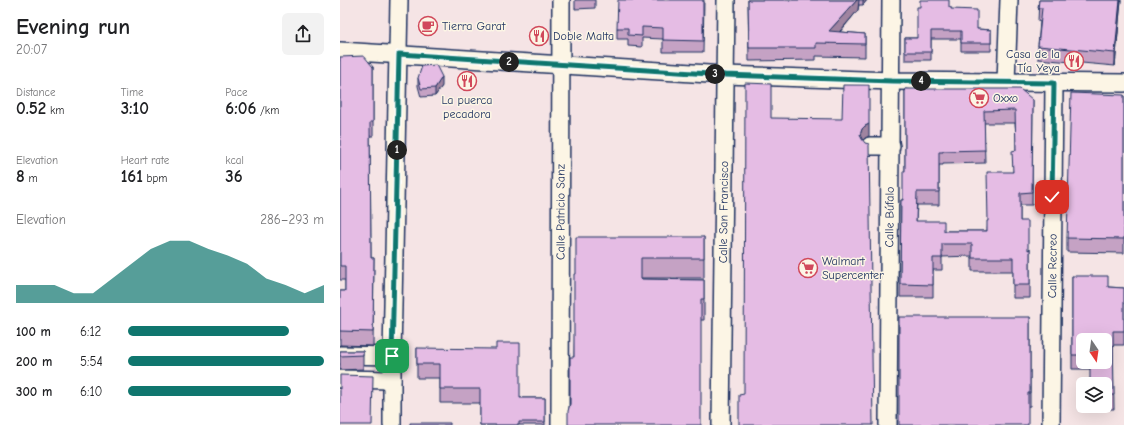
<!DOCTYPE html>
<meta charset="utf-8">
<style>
body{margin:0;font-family:"Comic Neue",sans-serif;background:#f2f2f2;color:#202124;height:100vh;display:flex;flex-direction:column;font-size:15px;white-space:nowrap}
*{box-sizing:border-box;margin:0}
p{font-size:13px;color:#757577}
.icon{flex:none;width:22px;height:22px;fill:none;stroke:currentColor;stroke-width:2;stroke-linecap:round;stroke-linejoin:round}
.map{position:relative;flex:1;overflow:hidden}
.sheet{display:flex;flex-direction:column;background:#fff;width:340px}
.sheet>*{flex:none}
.needle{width:26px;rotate:167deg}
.tools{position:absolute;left:736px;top:333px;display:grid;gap:8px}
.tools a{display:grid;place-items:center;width:36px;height:36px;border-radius:6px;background:#fff;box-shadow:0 4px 16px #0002;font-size:20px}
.pin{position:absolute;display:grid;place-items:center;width:34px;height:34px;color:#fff;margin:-17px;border-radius:8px;box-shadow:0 2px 6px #0006}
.km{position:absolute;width:20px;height:20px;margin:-10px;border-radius:50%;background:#222;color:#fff;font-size:11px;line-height:20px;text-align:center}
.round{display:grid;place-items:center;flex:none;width:42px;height:42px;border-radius:6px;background:#f2f2f2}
.summary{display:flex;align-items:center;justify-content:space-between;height:68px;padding:0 16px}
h1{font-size:22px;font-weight:700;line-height:30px}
.figures{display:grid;grid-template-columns:repeat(3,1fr);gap:6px;height:68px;padding:4px 16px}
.figures div{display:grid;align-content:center}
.figures b{font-size:17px;font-weight:700}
.figures small{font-size:11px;font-weight:400}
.figures p{font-size:11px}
.chart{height:112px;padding:8px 16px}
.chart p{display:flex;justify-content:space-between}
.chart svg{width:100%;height:72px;margin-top:4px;fill:#0f766e;opacity:.7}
ul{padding:0 16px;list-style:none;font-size:13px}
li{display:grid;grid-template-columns:64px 48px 1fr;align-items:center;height:30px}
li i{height:10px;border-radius:5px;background:#0f766e}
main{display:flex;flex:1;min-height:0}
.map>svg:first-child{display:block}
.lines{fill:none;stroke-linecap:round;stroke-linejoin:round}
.minor-casing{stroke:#1b2f5e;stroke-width:20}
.minor{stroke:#fcf5e5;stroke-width:17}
.wall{fill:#c5a2c4;stroke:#1b2f5e;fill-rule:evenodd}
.shaded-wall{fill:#a084a0;stroke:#1b2f5e}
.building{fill:#e5bce4;stroke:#1b2f5e;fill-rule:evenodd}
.route-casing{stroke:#fff;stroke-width:8}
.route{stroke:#0f766e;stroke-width:5}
.labels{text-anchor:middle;stroke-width:3;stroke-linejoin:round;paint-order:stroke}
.poi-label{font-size:12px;fill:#1b2f5e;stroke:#fcf5e5;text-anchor:start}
.street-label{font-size:12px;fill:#1b2f5e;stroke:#fcf5e5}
</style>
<main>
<section class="sheet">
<div class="summary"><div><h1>Evening run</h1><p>20:07</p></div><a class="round"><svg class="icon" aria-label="share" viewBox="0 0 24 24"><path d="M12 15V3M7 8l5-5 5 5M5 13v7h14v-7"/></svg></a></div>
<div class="figures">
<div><p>Distance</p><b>0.52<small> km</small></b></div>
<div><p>Time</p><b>3:10</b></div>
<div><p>Pace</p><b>6:06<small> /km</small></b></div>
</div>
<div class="figures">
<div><p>Elevation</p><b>8<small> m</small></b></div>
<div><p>Heart rate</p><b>161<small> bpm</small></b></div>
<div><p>kcal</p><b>36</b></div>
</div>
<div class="chart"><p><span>Elevation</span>286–293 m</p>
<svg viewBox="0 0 160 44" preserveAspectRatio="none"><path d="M0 44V33L10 33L20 33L30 38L40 38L50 29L60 20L70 11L80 6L90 6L100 11L110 15L120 20L130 29L140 33L150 38L160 33V44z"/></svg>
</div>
<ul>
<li><b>100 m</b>6:12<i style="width:82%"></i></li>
<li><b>200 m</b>5:54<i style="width:100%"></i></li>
<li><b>300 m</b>6:10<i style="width:83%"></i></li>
</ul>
</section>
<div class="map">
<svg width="784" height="425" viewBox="0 0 784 425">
<rect width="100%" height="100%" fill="#f5e4e5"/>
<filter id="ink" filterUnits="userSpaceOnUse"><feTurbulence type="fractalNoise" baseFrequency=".025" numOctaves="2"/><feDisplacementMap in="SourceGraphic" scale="8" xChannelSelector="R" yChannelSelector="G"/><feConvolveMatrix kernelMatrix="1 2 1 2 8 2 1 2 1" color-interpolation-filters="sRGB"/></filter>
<g filter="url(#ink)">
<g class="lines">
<defs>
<g id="minor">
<path d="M0 51 385 75 552 81 784 83"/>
<path d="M666 82 669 0"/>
<path d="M530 146H551"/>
<path d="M0 355 52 356"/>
<path d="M0 379 52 380"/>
<path d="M52 425V356L59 0"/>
<path id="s1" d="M220 425 221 0"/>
<path id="s2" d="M381 425 386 0"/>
<path id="s3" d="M548 425 551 0"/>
<path id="s4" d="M711 425 714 83"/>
</g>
</defs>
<!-- minor casing -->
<use href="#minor" class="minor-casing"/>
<!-- minor -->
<use href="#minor" class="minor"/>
</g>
<!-- wall -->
<path class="wall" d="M235 0H255V8L235 9Z
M364 0 363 52H323V39L302 38V47L288 46V39H277V28Z
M408 0H527L523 5H519L518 10 500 32 525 34V57L476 56V60L409 61Z
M699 0H781L775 66 698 59V46L700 21H698Z
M609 7 637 29 651 30V51H621V39H591V60H565V38H577Z
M0 57 33 67V136H30L31 258H34L33 346 0 345V291H5V280H0Z
M78 78 102 86 95 96 81 97 78 86Z
M565 89 693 100 692 205H680V221L688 250 690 249V298H673V271H632V256L602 257V270H593V297H560L561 200H563L565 171ZM644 123H675L676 134V150L673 172 648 221 647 231H604L576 221 577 205H599V165H603V164L645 163Z
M784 95V253L727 252V238Z
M364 237V278H301V279L364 280V320H361L230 404 234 357 236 274Z
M732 276 768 287 784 288V345H773L774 409H750V406H765V384L750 369H732ZM743 340 765 362H743Z
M690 317V406L559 425Z
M77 348 180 398H205V425H140V403H100V378H77Z
M0 351H23V369L0 370Z"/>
<!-- shaded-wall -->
<path class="shaded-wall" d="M517 0H519L518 10 489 44V31Z
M523 0H527L523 5Z
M780 0H781L775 66V53Z
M102 77V86L95 96V88Z
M529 124V136L525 138 522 141 520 135 522 129 525 126Z"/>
<!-- building -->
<path class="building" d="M278 0H363V41L323 40V28L302 27V36L288 35V28H277Z
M408 0H517L489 31 525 34V44L476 43V48H409Z
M580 0H609V7H611V9L637 10V29L651 30V43H621V31H591V52H565V38H577V7H580Z
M699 0H780L775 53 698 46 702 8H698Z
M24 56 33 67V122H30L31 258H34L33 332 0 331V291H5V266H0V57Z
M96 65 102 77 95 88 81 89 78 78 82 66Z
M405 83 431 84V118L502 119 503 85H529V124L525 126 522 129 520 135 522 139 525 143 529 144 533 425H399V395L404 394Z
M565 89H680L693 100 692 192 680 193V221H688V250L690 249V285H673V258H632V244H602V258H593V285L560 284 561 200H563V171H565ZM675 110 676 150 672 151 673 172H647L648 221H647V231H604V221H576L577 192H599V152H603V151L645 150 644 111Z
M731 93 784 95V239L727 238Z
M236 237H364V258H301V279L364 280V299H361V425H228V411L230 404V357H234V274H236Z
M732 276H768V287L784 288V331H773L774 395H765V384H750V362H765V340H743V355H732Z
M559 317H690V393H688V425H559Z
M156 343H180V398H205V422H179V425H140V389H100V364H77V348L156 349Z
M0 351H23V355L0 356Z
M0 375 33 376 32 425H0Z
M70 423H110V425H70Z"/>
</g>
<g class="lines" filter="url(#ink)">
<defs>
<path id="route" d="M52 356 59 54 385 75 552 81 714 83 712 197"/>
</defs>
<!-- route casing -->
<use href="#route" class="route-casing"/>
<!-- route -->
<use href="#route" class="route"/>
</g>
<!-- icons -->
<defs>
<symbol id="cafe-ring" viewBox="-11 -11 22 22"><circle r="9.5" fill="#fcf5e5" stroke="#d1495b" stroke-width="1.5"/><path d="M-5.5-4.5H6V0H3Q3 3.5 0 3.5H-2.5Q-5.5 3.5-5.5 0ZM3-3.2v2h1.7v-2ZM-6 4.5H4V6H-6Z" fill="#d1495b"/></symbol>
<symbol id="restaurant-ring" viewBox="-11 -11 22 22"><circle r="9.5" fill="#fcf5e5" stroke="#d1495b" stroke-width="1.5"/><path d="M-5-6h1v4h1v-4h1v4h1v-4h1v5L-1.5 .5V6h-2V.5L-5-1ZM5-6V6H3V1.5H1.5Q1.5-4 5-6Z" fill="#d1495b"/></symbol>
<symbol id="supermarket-ring" viewBox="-11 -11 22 22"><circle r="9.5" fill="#fcf5e5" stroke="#d1495b" stroke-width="1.5"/><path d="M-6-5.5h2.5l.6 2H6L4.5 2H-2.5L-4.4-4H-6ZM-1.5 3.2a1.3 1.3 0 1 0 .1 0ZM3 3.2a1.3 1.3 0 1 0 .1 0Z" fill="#d1495b"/></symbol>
</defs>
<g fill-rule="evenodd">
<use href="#cafe-ring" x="77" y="15" width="22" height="22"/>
<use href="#restaurant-ring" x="188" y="25" width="22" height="22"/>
<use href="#restaurant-ring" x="723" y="50" width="22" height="22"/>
<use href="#restaurant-ring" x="116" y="70" width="22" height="22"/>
<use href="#supermarket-ring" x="628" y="87" width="22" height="22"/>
<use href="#supermarket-ring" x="457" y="257" width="22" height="22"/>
</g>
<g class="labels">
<!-- poi labels -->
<g class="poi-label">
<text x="102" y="30">Tierra Garat</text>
<text x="213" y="40">Doble Malta</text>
<text x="720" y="58" text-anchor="end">Casa de la<tspan x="720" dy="14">Tía Yeya</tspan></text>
<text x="653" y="102">Oxxo</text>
<text x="127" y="104" text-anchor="middle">La puerca<tspan x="127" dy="14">pecadora</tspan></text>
<text x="482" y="265">Walmart<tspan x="482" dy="14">Supercenter</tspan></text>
</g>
<!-- street labels -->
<g class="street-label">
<text dy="4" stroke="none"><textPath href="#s1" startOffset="213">Calle Patricio Sanz</textPath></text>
<text dy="4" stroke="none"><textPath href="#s2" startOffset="213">Calle San Francisco</textPath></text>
<text dy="4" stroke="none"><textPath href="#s3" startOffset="208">Calle Búfalo</textPath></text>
<text dy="4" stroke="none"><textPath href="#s4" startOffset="159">Calle Recreo</textPath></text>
</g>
</g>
</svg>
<div class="tools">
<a><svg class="needle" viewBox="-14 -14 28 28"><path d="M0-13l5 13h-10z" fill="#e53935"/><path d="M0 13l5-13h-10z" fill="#757577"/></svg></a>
<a><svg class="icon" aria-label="layers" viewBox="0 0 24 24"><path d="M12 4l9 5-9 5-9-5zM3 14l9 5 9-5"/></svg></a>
</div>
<div class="pin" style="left:52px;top:356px;background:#1e9e55"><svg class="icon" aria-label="arrive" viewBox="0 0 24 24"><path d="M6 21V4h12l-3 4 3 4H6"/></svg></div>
<div class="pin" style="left:712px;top:197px;background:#d93025"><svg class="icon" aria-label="check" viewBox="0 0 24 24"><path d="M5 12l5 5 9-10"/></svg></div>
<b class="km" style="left:57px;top:150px">1</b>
<b class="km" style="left:169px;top:62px">2</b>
<b class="km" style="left:375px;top:74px">3</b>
<b class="km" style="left:581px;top:81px">4</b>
</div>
</main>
